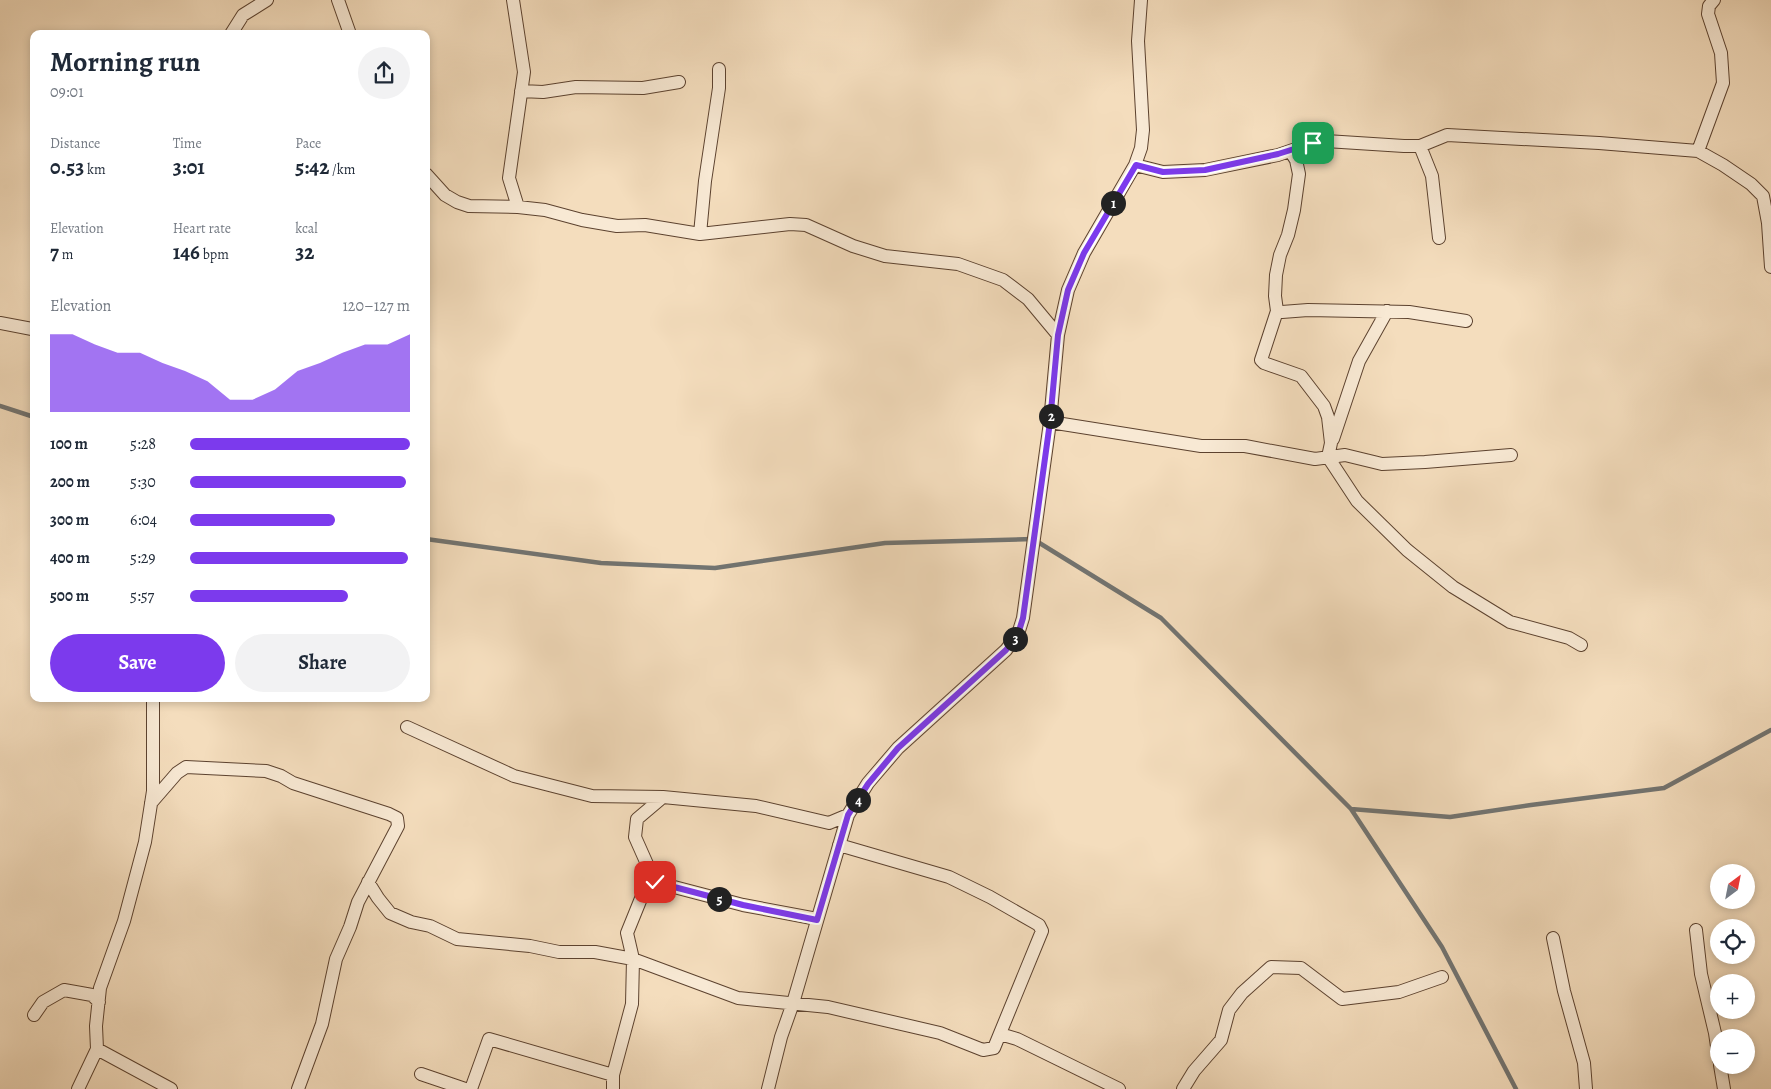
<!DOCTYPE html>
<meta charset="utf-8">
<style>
body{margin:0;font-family:Alegreya,serif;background:#f2f2f3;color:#1f2937;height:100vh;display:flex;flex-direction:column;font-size:19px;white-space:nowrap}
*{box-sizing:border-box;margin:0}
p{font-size:16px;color:#747a83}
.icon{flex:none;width:28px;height:28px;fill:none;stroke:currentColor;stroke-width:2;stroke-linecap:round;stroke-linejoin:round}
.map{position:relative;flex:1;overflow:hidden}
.side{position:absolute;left:30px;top:30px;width:400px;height:672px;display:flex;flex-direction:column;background:#fff;border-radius:10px;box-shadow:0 2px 8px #0003}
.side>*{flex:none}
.needle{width:32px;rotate:32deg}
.fabs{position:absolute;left:1710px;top:864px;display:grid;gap:10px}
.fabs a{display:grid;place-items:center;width:45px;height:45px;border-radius:50%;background:#fff;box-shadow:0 2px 8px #0003;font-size:25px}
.pin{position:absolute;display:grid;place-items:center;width:42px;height:42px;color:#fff;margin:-21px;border-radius:10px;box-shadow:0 2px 8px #0006}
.km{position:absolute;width:25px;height:25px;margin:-12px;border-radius:50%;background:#222;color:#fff;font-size:14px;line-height:25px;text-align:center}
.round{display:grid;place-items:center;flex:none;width:52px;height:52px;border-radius:26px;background:#f2f2f3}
.headline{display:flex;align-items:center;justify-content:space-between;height:85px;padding:0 20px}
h1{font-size:28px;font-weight:600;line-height:38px}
.metrics{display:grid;grid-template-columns:repeat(3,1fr);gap:8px;height:85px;padding:5px 20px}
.metrics div{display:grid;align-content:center}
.metrics b{font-size:21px;font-weight:600}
.metrics small{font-size:14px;font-weight:400}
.metrics p{font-size:14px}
.chart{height:140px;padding:10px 20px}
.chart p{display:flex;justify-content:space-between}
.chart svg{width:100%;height:90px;margin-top:5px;fill:#7c3aed;opacity:.7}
.cta{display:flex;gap:10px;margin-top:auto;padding:10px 20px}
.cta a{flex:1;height:58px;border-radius:30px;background:#7c3aed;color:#fff;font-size:20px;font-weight:600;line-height:58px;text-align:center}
.cta a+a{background:#f2f2f3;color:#1f2937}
ul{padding:0 20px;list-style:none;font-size:16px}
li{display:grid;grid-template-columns:80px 60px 1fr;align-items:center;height:38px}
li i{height:12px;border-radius:6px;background:#7c3aed}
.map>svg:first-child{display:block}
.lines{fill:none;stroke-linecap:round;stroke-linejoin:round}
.stream{stroke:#727471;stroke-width:4.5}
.street-casing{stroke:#5c422f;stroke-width:14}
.street{stroke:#f8e9d4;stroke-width:12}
.route-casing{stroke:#fff;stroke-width:10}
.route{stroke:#7c3aed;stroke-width:6}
</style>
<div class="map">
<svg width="1771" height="1089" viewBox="0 0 1771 1089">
<rect width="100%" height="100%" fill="#f4ddbd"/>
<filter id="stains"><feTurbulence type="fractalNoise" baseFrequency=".004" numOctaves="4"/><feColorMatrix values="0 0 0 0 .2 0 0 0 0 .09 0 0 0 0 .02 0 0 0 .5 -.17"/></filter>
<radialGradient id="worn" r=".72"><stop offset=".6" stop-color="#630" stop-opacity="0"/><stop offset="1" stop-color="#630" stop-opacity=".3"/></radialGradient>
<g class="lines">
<!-- stream -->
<path class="stream" d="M0 406 34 417
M426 539 601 563 715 568 885 543 1033 539 1161 618 1351 809 1450 817 1531 805 1664 788 1771 730
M1351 809 1442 947 1516 1089"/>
<defs>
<path id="street" d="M338 0 350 34
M513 0 524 72 509 178 518 207
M231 34 243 15 267 0
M521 91 543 92 576 87 643 88 679 82
M1420 146 1432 176 1439 238
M1290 151 1296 160 1299 174 1294 210 1288 235 1280 255 1276 275 1275 296 1277 311 1261 360 1264 363 1301 376 1324 406 1328 417 1331 443 1328 457 1357 501 1407 550 1453 587 1510 622 1569 638 1581 645
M1698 151 1723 83 1721 53 1708 14 1709 6 1714 0
M1135 165 1163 172 1205 170 1278 155 1313 143 1326 141 1404 146H1420L1447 135 1599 143 1698 151 1723 165 1751 184 1763 196 1768 223 1771 267
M426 174 445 195 457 202 469 206 518 207 545 210 582 220 617 226 645 225 700 234 790 224 806 225 853 246 885 256 958 264 1003 280 1028 299 1058 335
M700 234 705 181 719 88V69
M1277 311 1282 312 1308 310 1409 312 1466 321
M0 323 32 329 34 328
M1050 422 1201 446H1245L1315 459 1345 455 1382 464 1425 462 1511 455
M1333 439 1359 361 1387 311
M407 727 514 776 592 796 663 797 756 806 829 823 848 815
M663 797 637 819 635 837 655 882 743 905 817 919
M151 803 177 773 186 767 266 771 281 776 293 783 389 814 397 818 398 826 358 902 350 927 336 959 322 1024 298 1089
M368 882 378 898 390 913 411 922 430 926 457 939 530 946 559 952H595L633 959 738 998 828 1007 940 1033 983 1050 994 1048 1042 931 1039 925 990 897 949 877 839 845
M1696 930 1701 974 1715 1033 1719 1060
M1553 938 1564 991 1584 1063 1586 1089
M34 1015 43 1002 64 990 92 995 99 1002
M1000 1034 1017 1039 1119 1089
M97 1049 171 1089
M1720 1065 1724 1089
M421 1074 465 1089
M613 1075 632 1004 633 959 627 933 642 896 655 882
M78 1089 97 1049 96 1026 100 988 124 921 145 842 153 791V699
M471 1089 489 1039 613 1075V1089
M768 1089 781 1037 793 1003 848 815 868 783 898 748 1006 650 1018 634 1023 618 1050 422 1058 335 1068 290 1084 253 1135 165 1141 148 1143 130 1138 41 1141 0
M1183 1089 1194 1071 1221 1040 1229 1010 1242 993 1271 967 1301 968 1342 999 1399 992 1442 977"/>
</defs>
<!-- street casing -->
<use href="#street" class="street-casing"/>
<!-- street -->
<use href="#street" class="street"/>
</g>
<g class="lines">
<defs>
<path id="route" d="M655 882 743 905 817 920 848 815 868 784 898 748 1006 650 1018 634 1023 618 1050 422 1058 335 1068 290 1084 253 1136 165 1163 172 1205 170 1278 154 1313 143"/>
</defs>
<!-- route casing -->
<use href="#route" class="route-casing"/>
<!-- route -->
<use href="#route" class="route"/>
</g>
<rect width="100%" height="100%" filter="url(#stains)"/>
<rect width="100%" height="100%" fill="url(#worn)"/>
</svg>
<div class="fabs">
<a><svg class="needle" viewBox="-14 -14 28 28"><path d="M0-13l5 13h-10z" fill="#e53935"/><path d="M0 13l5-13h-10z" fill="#747a83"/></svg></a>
<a><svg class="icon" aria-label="locate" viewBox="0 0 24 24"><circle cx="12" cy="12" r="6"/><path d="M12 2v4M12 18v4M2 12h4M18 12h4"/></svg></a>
<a>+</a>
<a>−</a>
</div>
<div class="pin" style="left:1313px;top:143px;background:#1e9e55"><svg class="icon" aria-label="arrive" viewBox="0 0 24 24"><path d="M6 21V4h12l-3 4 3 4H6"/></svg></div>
<div class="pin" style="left:655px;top:882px;background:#d93025"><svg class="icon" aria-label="check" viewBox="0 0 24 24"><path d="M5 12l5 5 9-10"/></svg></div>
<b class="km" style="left:1113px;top:203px">1</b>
<b class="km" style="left:1051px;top:416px">2</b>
<b class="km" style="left:1015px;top:639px">3</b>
<b class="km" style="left:858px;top:800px">4</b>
<b class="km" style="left:719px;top:899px">5</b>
<section class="side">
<div class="headline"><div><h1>Morning run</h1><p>09:01</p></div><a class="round"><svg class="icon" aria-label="share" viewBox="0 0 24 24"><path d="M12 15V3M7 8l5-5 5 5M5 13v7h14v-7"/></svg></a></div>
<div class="metrics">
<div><p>Distance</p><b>0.53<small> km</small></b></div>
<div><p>Time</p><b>3:01</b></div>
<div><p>Pace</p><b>5:42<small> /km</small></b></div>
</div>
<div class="metrics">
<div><p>Elevation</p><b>7<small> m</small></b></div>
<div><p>Heart rate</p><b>146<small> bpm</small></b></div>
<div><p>kcal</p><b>32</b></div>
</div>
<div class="chart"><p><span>Elevation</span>120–127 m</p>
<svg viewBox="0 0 160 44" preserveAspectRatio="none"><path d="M0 44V6L10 6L20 11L30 15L40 15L50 20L60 24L70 29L80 38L90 38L100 33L110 24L120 20L130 15L140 11L150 11L160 6V44z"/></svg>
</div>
<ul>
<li><b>100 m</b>5:28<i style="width:100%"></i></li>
<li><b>200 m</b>5:30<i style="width:98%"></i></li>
<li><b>300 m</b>6:04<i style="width:66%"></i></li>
<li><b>400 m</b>5:29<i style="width:99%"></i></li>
<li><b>500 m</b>5:57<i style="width:72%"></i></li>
</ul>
<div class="cta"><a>Save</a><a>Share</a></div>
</section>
</div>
